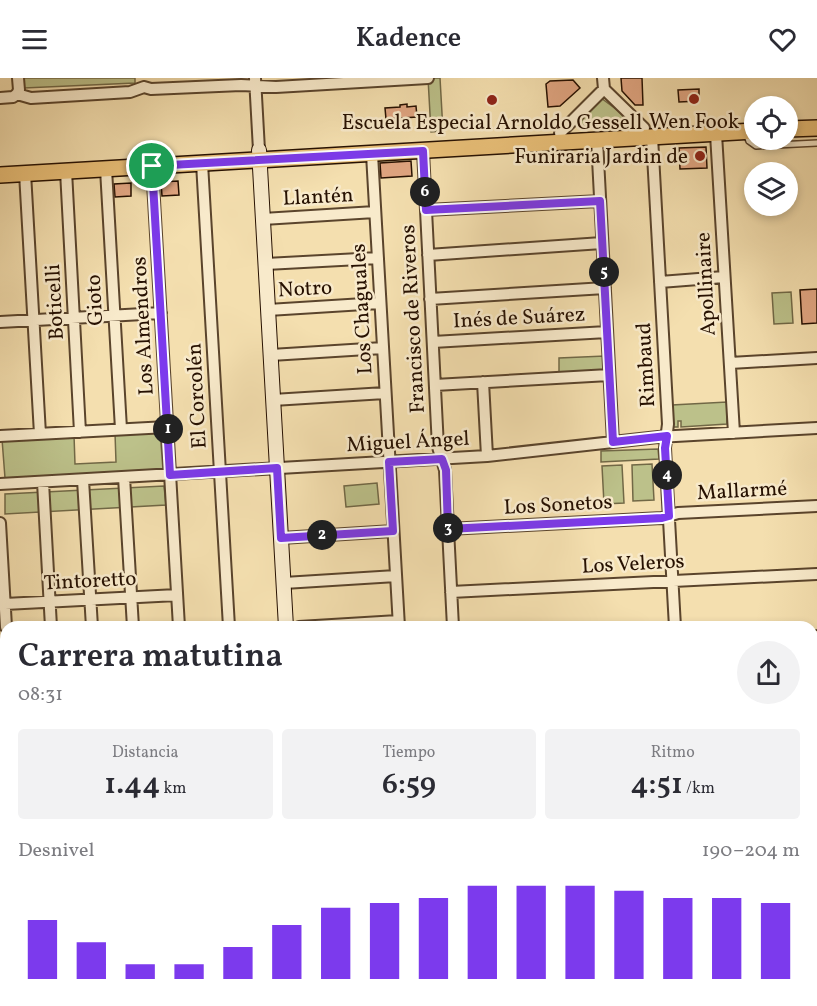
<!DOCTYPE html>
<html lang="es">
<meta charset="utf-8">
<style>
body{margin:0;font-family:Vollkorn,serif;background:#f2f2f3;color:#2b2b33;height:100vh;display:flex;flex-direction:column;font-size:22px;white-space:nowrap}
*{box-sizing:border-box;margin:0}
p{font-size:20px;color:#7c7c81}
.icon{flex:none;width:33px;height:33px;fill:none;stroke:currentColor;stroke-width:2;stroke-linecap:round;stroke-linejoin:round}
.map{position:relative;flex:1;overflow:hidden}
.sheet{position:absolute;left:0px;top:543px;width:818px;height:386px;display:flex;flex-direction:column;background:#fff;border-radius:18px 18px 0 0;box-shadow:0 3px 9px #0003}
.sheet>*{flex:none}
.controls{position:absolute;left:744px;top:18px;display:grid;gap:12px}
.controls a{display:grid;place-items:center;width:54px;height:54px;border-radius:50%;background:#fff;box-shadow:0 3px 9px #0003;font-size:30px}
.pin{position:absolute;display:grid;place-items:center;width:51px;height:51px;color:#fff;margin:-26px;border:3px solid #fff;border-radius:50%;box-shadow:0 2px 6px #0007}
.km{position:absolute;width:30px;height:30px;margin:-15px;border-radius:50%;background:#222;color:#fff;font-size:16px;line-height:30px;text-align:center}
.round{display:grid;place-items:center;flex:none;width:63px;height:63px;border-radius:32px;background:#f2f2f3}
.headline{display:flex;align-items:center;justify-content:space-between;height:102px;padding:0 18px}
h1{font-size:33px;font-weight:600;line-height:45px}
.figures{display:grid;grid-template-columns:repeat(3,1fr);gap:9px;height:102px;padding:6px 18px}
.figures div{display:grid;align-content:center;border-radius:6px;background:#f2f2f3;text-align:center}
.figures b{font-size:30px;font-weight:600}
.figures small{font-size:16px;font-weight:400}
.figures p{font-size:16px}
.chart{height:168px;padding:12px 18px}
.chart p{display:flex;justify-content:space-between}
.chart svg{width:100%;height:108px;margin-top:6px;stroke:#7c3aed;stroke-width:6}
header{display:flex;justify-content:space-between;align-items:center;height:78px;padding:0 18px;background:#fff;font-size:27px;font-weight:600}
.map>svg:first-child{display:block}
.green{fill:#bcc18a;stroke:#716846;stroke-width:1.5}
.building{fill:#e1a682;stroke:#261001;stroke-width:1.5}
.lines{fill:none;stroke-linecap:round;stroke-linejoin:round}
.lane-casing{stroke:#5a442c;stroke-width:8}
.street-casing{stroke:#5a442c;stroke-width:14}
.secondary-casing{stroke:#261001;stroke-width:16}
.primary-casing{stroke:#261001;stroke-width:18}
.lane{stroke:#f8eacb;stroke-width:5}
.street{stroke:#f8eacb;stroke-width:10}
.secondary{stroke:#f8eacb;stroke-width:14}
.primary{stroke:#eac078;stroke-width:15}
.route-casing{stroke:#fff;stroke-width:12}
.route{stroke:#7c3aed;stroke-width:8}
.poi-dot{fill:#8f2418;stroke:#f8eacb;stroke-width:2}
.labels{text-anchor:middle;stroke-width:5;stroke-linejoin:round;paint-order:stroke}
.poi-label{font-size:21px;fill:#261001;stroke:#f8eacb}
.street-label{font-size:21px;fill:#261001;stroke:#f8eacb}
</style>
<header><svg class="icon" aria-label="menu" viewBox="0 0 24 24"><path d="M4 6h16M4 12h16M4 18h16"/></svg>Kadence<svg class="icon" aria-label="heart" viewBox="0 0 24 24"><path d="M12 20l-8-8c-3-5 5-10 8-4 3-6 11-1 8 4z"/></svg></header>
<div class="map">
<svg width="817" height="928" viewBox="0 0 817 928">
<rect width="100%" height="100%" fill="#f4dfaf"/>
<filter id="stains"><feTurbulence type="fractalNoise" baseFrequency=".00333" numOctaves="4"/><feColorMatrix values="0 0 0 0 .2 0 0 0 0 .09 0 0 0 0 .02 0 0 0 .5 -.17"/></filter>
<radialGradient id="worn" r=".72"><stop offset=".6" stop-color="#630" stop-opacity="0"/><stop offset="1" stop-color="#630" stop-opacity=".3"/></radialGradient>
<!-- green -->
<path class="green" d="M23 0H135V5L24 10Z
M428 0H440L443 53 431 54Z
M601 20 632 43V45L575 48Z
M791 214 793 245 774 246 772 215Z
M605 278 606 294 559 296V280Z
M727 324V346L681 349V343H678V349H673L672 327Z
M160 352 163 392 5 400 2 361 74 357 75 386 116 384 115 355Z
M658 371 659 381 601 384V373Z
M652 386 654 422 633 423 632 387Z
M622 387 624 425 604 426 602 388Z
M377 405 379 426 346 429 344 408Z
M164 408 166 427 5 436V416Z"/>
<!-- building -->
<path class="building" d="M621 0H642L643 27H635L622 13Z
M573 2 580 10 560 28 548 29 546 6 550 3Z
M699 11V23L679 24 678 12Z
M407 26V29L416 28 417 39 386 41 385 30 400 29V27Z
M706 69 707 90 680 91 679 70Z
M411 83 412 98 381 100 380 85Z
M178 103 179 117 162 118 161 104Z
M131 105V118L115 119 114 106Z
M817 211V245L802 246 800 212Z"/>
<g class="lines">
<defs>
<path id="lane" d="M746 55 749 63 756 68 817 65"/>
<path id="street" d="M255 0 259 72
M603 0 604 11 644 50
M144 9 151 11 241 7 276 9 428 0
M17 16 31 20 130 14 144 9
M17 16 19 12 18 0
M0 20 13 19 17 16
M560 55 604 11
M716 56 734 355
M652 59 668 346 665 370 675 549
M597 62 613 364
M423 73 438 369 445 392 453 549
M372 76 399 549
M202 85 229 549
M152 88 179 549
M106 91 121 351
M66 93 80 354
M25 95 40 356
M426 132 600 123
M263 141 375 134
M428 177 602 165
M266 186 378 180
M660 204 724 199
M430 221 605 210
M268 232 380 225
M0 244 161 235
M433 264 607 254
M271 277 383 270
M730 285 817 280
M483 304 487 378
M435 307 609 297
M273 322 385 315
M0 358 167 349
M124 399 133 549
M83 402 92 549
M43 404 51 549
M0 406 487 378 658 359 817 350
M0 445 6 549
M448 451 662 440 678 435 817 428
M281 460 393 453
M284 505 396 498
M451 514 817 496
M5 526 177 517
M299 549 398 543
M812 559 817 558
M812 622H817
M0 666H6
M812 679H817
M812 733H817
M0 787H6
M812 787 817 786
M0 832 6 831
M812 841H817
M0 874 6 873
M31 922 32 928
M74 922 75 928
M121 922 122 928
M167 922V928
M210 922V928
M254 922V928
M361 922V928
M405 922V928
M448 922V928
M493 922 494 928
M540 922V928
M583 922V928
M633 922 634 928
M719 922V928
M780 922 781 928"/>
<path id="secondary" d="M259 72 286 549
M308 922 309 928"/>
<path id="primary" d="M788 51 817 50
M0 97 754 53"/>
</defs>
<!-- lane casing -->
<use href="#lane" class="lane-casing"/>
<!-- street casing -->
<use href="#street" class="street-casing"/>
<!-- secondary casing -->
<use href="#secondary" class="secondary-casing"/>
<!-- primary casing -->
<use href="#primary" class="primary-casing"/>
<!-- lane -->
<use href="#lane" class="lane"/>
<!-- street -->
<use href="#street" class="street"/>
<!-- secondary -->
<use href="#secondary" class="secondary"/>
<!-- primary -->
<use href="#primary" class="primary"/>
</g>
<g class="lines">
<defs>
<path id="route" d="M423 73 426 132 600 123 613 364 667 358 665 370 669 438 662 440 448 451 446 392 442 381 389 384 393 453 281 460 277 390 170 397 152 88Z"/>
</defs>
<!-- route casing -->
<use href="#route" class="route-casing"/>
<!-- route -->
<use href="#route" class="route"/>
</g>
<!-- markers -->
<g class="poi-dot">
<circle cx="694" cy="21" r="6"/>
<circle cx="492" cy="22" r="6"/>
<circle cx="700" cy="78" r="6"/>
</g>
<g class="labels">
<!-- poi labels -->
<g class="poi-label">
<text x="694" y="50">Wen Fook</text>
<text x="492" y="51">Escuela Especial Arnoldo Gessell</text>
<text x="688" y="85" text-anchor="end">Funiraria Jardin de</text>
</g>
<!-- street labels -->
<g class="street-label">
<text transform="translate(318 118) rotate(-3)" y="7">Llantén</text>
<text transform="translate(705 206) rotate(-93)" y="7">Apollinaire</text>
<text transform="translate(305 210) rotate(-3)" y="7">Notro</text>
<text transform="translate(94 222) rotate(-93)" y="7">Gioto</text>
<text transform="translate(54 224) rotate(-93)" y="7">Boticelli</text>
<text transform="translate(361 231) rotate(-93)" y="7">Los Chaguales</text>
<text transform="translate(519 239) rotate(-3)" y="7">Inés de Suárez</text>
<text transform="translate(412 241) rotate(-93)" y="7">Francisco de Riveros</text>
<text transform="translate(142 248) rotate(-93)" y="7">Los Almendros</text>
<text transform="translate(645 287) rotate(-93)" y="7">Rimbaud</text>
<text transform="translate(196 318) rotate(-93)" y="7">El Corcolén</text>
<text transform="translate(408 363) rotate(-3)" y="7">Miguel Ángel</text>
<text transform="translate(742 412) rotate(-3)" y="7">Mallarmé</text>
<text transform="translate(558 426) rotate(-3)" y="7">Los Sonetos</text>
<text transform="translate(633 485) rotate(-3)" y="7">Los Veleros</text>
<text transform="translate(90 502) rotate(-3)" y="7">Tintoretto</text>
</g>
</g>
<rect width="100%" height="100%" filter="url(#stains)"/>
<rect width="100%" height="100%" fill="url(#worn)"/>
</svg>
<div class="controls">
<a><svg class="icon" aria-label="locate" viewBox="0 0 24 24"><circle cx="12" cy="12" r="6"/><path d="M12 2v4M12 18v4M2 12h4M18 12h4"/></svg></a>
<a><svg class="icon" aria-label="layers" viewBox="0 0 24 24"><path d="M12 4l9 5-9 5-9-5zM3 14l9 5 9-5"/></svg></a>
</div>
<div class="pin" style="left:152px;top:88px;background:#1e9e55"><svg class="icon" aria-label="arrive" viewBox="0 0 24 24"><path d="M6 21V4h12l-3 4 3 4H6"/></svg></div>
<b class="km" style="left:168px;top:351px">1</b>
<b class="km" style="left:322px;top:457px">2</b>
<b class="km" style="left:448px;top:450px">3</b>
<b class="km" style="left:667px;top:397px">4</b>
<b class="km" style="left:604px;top:194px">5</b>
<b class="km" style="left:425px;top:114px">6</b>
<section class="sheet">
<div class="headline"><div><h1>Carrera matutina</h1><p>08:31</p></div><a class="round"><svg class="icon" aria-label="share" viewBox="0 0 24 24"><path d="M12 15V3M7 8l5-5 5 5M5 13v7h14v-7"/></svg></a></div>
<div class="figures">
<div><p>Distancia</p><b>1.44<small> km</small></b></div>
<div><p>Tiempo</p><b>6:59</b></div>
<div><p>Ritmo</p><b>4:51<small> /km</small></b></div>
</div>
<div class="chart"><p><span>Desnivel</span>190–204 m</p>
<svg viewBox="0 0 160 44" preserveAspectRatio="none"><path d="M5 44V20M15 44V29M25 44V38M35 44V38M45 44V31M55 44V22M65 44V15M75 44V13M85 44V11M95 44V6M105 44V6M115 44V6M125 44V8M135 44V11M145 44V11M155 44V13"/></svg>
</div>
</section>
</div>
